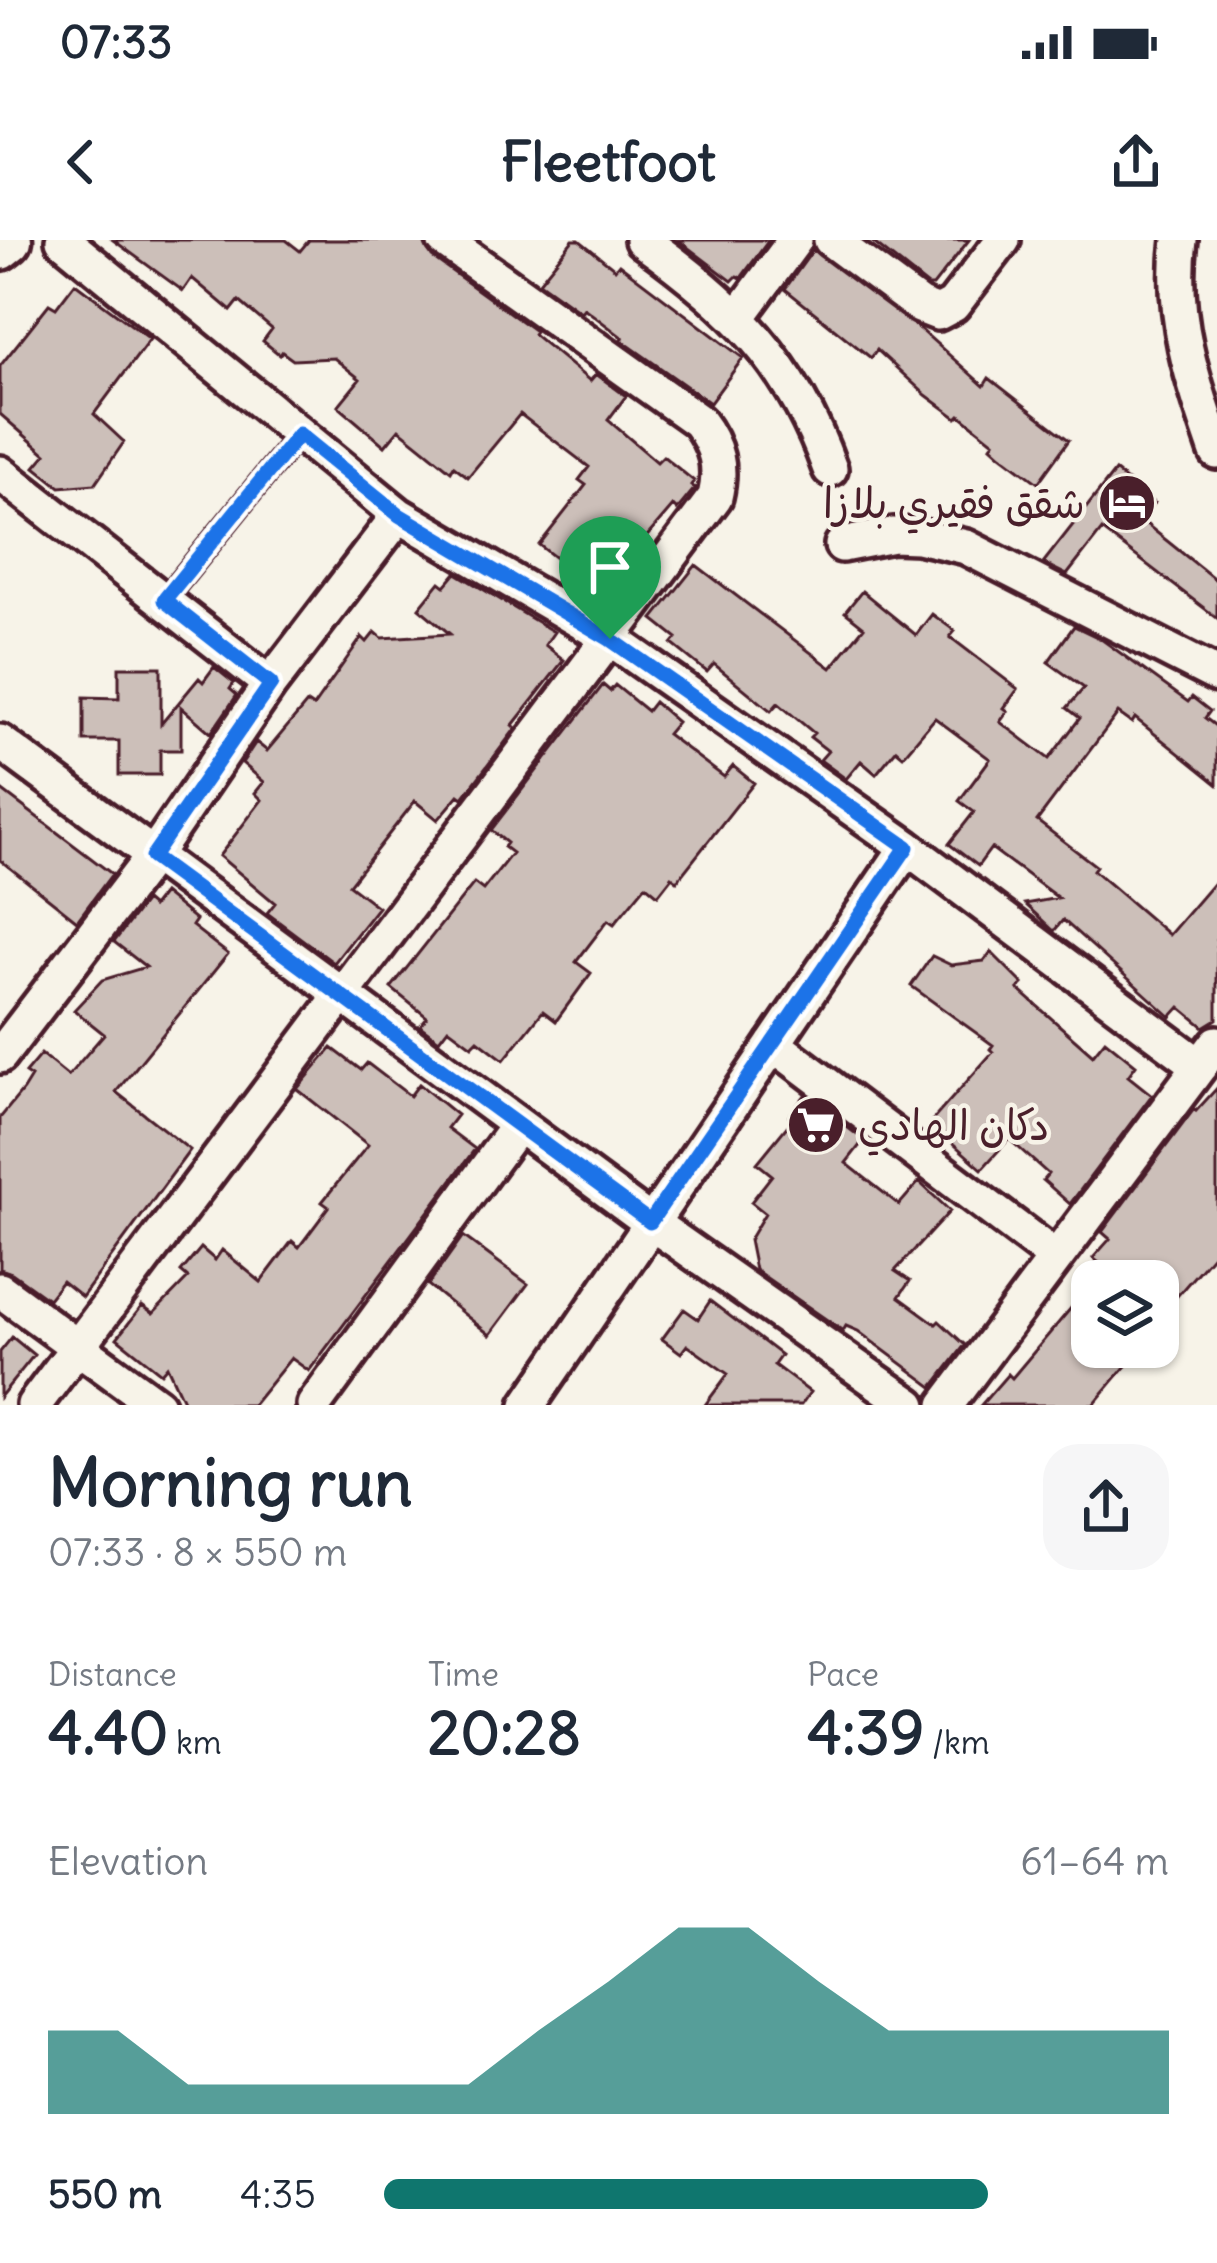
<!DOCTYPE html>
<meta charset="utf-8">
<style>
body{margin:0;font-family:Delius,"Playpen Sans Arabic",sans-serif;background:#f6f6f7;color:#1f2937;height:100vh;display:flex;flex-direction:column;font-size:45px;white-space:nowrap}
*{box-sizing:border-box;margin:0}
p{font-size:39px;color:#747a83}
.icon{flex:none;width:66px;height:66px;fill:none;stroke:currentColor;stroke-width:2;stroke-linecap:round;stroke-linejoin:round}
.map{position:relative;height:1165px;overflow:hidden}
.details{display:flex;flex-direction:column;background:#fff;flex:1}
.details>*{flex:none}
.controls{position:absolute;left:1071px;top:1020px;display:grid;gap:24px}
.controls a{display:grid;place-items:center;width:108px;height:108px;border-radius:24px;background:#fff;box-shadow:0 3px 9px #0004;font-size:60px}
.pin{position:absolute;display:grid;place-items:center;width:102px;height:102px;color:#fff;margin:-123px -51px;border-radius:50% 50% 50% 0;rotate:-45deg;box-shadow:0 0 12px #0007}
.pin .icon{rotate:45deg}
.round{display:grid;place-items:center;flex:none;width:126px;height:126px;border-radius:36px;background:#f6f6f7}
.overview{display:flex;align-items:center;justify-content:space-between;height:204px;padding:0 48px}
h1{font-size:66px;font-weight:800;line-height:90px}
.metrics{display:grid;grid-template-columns:repeat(3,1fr);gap:18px;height:204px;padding:12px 48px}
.metrics div{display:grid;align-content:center}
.metrics b{font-size:60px;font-weight:800}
.metrics small{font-size:33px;font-weight:400}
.metrics p{font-size:33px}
.chart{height:336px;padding:24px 48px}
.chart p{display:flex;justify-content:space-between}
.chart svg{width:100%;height:216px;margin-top:12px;fill:#0f766e;opacity:.7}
ul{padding:0 48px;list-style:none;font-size:39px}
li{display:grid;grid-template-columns:192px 144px 1fr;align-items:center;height:90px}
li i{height:30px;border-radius:15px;background:#0f766e}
.status{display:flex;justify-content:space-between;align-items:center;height:84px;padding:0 60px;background:#fff;direction:ltr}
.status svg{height:33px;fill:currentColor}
header{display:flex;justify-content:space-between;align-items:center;height:156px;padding:0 48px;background:#fff;font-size:54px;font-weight:800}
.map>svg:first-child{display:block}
.building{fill:#ccbfb9;stroke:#4a1f2b;stroke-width:3}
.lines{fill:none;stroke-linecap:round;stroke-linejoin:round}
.service-casing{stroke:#4a1f2b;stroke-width:26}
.minor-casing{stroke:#4a1f2b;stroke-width:42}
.tertiary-casing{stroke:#4a1f2b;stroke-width:51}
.service{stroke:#f7f3e8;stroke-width:16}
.minor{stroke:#f7f3e8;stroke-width:33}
.tertiary{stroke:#f7f3e8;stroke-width:42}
.route-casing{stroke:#fff;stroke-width:24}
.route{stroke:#1a73e8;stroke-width:15}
.labels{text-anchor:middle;stroke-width:9;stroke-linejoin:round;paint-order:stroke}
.poi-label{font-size:42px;fill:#4a1f2b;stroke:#f7f3e8;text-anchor:end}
</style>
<div class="status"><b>07:33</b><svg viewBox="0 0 49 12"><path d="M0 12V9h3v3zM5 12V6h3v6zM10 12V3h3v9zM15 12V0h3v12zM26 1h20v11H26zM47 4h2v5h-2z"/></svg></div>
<header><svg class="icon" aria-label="back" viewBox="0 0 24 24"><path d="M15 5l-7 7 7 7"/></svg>Fleetfoot<svg class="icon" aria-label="share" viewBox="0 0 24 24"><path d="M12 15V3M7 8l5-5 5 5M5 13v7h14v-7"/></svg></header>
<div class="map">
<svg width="1217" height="1165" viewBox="0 0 1217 1165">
<rect width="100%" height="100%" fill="#f7f3e8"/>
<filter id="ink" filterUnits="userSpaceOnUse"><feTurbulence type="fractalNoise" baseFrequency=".00833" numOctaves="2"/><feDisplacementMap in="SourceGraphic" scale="24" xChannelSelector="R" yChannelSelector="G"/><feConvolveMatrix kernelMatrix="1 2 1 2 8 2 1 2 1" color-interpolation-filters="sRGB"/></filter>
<g filter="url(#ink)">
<!-- building -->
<path class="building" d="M113 0H286L300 11 309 0H423L432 17 535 91 533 94 590 141 596 134 626 156 608 180 657 222 663 216 694 241 691 245 695 248 677 270 673 266 637 308 643 312 607 358 539 305 586 245 579 240 589 227 520 174 468 237 454 226 451 231 399 189 385 206 338 166 360 139 334 118 293 120 282 112 280 115 263 101 272 89 239 61 231 71 192 38 183 51Z
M573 0H579L615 29 619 24 743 118 710 163 621 100 623 98 584 68 581 72 539 42Z
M678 0H769L741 38 737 36 732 41Z
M870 0H969L933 46H928Z
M813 10 920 89 984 146 989 138 1069 200 1038 243 1001 215 991 206 994 202 960 175 957 178 926 155 877 110 871 118 785 49Z
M75 43 150 99 94 174 124 202 95 244 60 247 35 227 46 214 0 174V126L49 64 56 68Z
M1115 231 1154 263 1141 280 1217 341V378L1102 290 1067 335 1043 323Z
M696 325 831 428 864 387 845 372 862 351 916 395 932 374 955 391 950 397 1018 449 1004 468 1008 471 1000 482 1049 519 1080 478 1067 468 1084 448 1048 422 1074 386 1101 399 1188 462 1192 457 1210 471 1205 478 1217 487V544L1135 478 1132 483 1118 473 1037 581 1096 626 1093 630 1169 695 1217 639V779L1204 787 1180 767 1171 777 1063 680 1054 691 1025 664 1058 658 991 608 978 626 949 604 974 572 959 561 990 519 935 478 903 516 896 510 876 534 861 521 846 539 820 520 828 511 810 497 814 493 778 463 771 471 714 424 707 432 672 404 677 398 653 379Z
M456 333 554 392 545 405 564 420 513 485 516 488 463 558 459 555 438 580 415 561 349 645 378 667 334 723 267 673 275 663 219 616 262 560 255 553 264 542 242 523 256 502 267 511 307 463 313 467 362 397 367 402 375 392 382 398 450 394 419 368 440 342 445 346Z
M119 427H161V484L199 438 203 442 214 427 234 443 230 449 237 455 211 493 181 467V510H160V535H119V501H84V457L119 458Z
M603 445 610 451 615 445 647 471 654 462 677 482 667 494 724 537 733 526 754 543 677 641 672 637 658 655 646 645 614 684 608 680 576 722 591 733 556 781 543 771 504 820 478 800 472 806 448 788 439 800 420 786 427 777 391 748 474 643 483 650 512 613 504 607 507 603 491 590Z
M0 549 112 634 77 681 0 620Z
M163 653 196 680 192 686 228 714 116 852 190 910 82 1057 62 1041 48 1059 12 1033 0 1029V878L23 850 31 837 25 833 41 814 68 836 104 794 74 770 102 740 146 727 114 702 145 661 152 667Z
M991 712 1023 744 1018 749 1093 815 1105 800 1136 825 1128 836 1152 855 1070 964 1043 940 1048 934 1009 899 982 929 930 883 993 812 990 809 993 805 911 746 932 716 951 725 984 721Z
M332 808 361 830 367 823 410 856 419 844 457 875 447 888 475 909 309 1131 291 1118 253 1165H185L167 1126 161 1133 117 1098 142 1066 153 1074 188 1038 181 1032 201 1008 215 1020 222 1010 261 1042 292 1001 299 1007 329 967 322 962 368 905 297 849Z
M1217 848V1010L1158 1078V1041H1093L1105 1028 1093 1018 1110 999 1102 992 1194 869 1196 871Z
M805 855 864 900 846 923 899 965 919 942 950 971 895 1031 910 1041 899 1057 936 1084 939 1081 965 1105 933 1147 858 1091 846 1086 843 1091 755 1030 749 1000 765 973 751 962 772 935 757 923 793 879 789 876Z
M463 996 528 1044 490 1095 428 1045Z
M1092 1043V1107H1142L1093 1165H981L1008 1134 1012 1138Z
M710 1061 781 1115 774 1125 810 1152 801 1165H705L728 1134 687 1105 681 1113 662 1099 684 1069 698 1079Z
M12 1097 34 1115 0 1157V1112Z"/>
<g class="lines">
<defs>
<path id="service" d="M164 360 299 194"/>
<path id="minor" d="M63 0 399 275 611 399 907 607 1200 826
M642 0C733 65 792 122 830 229
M831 0 920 66 938 73 953 65 1003 0
M1180 0C1170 75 1193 142 1217 212
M739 76 795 0
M0 233 270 444
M842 305 893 295 918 296 966 307 1217 435
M0 502 650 982 910 1165
M773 804 1056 1018
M0 816 152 617 270 444 399 275
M0 1050 157 1165
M34 1165 715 257C722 227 717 206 698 181L444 0
M314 1165 518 885
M528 1165 907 607
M946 1165 1217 803"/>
<path id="tertiary" d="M0 8 10 0"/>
</defs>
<!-- service casing -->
<use href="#service" class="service-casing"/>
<!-- minor casing -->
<use href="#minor" class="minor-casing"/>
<!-- tertiary casing -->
<use href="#tertiary" class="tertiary-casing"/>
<!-- service -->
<use href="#service" class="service"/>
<!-- minor -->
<use href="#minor" class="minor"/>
<!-- tertiary -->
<use href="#tertiary" class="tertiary"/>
</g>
</g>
<g class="lines" filter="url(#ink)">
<defs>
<path id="route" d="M299 194 399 275 610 399 907 607 650 982 152 617 271 444 164 360Z"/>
</defs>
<!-- route casing -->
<use href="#route" class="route-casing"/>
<!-- route -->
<use href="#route" class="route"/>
</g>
<!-- icons -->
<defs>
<symbol id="hotel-disc" viewBox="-11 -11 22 22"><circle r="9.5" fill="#4a1f2b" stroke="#f7f3e8"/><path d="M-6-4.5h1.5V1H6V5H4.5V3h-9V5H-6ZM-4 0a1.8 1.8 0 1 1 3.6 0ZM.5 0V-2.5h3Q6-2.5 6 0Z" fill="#fff"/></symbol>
<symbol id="supermarket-disc" viewBox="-11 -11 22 22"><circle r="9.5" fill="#4a1f2b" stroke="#f7f3e8"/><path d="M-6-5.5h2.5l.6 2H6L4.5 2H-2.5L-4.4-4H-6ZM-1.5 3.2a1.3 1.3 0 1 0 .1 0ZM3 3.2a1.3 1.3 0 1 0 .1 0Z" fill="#fff"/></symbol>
</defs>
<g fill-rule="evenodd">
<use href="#hotel-disc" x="1094" y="230" width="66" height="66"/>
<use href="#supermarket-disc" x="783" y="852" width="66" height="66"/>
</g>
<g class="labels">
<!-- poi labels -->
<g class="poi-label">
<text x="1085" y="278">شقق فقيري بلازا</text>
<text x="858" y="900" text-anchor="start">دكان الهادي</text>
</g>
</g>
</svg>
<div class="controls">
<a><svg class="icon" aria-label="layers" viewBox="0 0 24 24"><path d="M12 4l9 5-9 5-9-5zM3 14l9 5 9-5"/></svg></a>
</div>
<div class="pin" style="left:610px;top:399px;background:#1e9e55"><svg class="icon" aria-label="arrive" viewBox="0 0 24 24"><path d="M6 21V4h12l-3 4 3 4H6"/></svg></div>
</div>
<section class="details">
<div class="overview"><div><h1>Morning run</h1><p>07:33 · 8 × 550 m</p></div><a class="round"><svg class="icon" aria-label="share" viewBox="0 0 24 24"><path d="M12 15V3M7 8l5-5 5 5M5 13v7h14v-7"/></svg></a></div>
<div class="metrics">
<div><p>Distance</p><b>4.40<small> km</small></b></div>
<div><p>Time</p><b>20:28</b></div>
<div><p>Pace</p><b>4:39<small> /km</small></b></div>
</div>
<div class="chart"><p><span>Elevation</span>61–64 m</p>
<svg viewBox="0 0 160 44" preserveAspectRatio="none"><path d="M0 44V27L10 27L20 38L30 38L40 38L50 38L60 38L70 27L80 17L90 6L100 6L110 17L120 27L130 27L140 27L150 27L160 27V44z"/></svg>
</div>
<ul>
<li><b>550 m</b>4:35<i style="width:77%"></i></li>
</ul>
</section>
